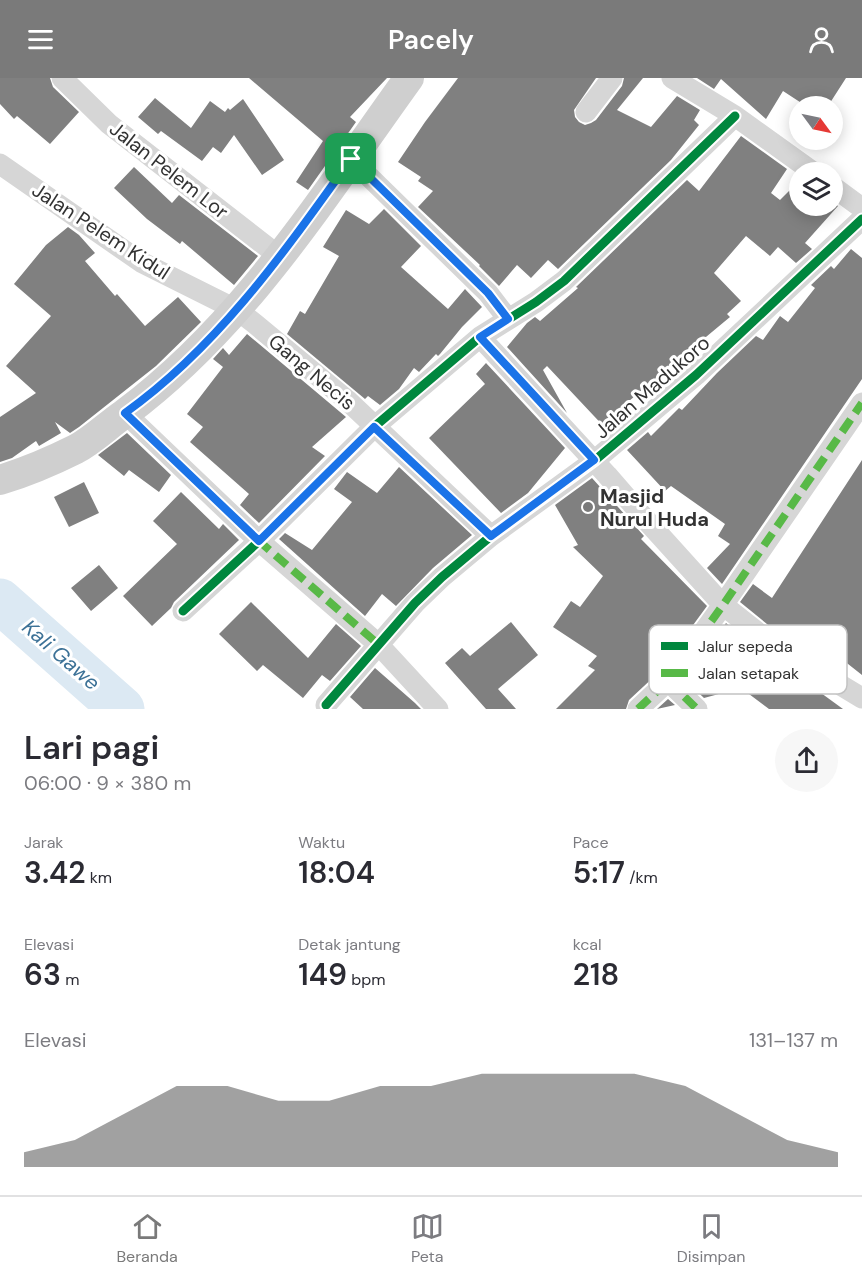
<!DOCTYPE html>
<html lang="id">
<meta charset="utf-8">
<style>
body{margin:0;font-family:"DM Sans",sans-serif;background:#f7f7f7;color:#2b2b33;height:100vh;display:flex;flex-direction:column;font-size:22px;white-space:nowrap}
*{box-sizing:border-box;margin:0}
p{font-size:20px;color:#7c7c81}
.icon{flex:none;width:33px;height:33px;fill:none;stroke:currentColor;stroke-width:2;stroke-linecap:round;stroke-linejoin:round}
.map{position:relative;height:631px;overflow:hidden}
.side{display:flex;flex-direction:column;background:#fff;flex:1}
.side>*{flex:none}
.needle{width:39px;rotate:123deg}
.controls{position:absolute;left:789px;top:18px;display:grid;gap:12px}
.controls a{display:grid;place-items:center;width:54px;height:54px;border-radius:50%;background:#fff;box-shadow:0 3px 15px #0003;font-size:30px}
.pin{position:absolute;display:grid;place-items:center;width:51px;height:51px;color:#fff;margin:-26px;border-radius:12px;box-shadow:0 3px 9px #0006}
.round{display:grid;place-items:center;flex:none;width:63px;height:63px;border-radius:32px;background:#f7f7f7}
.summary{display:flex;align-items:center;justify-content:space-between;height:102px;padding:0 24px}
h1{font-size:33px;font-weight:600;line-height:45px}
.stats{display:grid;grid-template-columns:repeat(3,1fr);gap:9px;height:102px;padding:6px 24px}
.stats div{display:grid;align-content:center}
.stats b{font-size:30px;font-weight:600}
.stats small{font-size:16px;font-weight:400}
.stats p{font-size:16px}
.chart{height:168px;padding:12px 24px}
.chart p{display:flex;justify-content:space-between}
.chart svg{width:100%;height:108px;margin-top:6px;fill:#7a7a7a;opacity:.7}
header{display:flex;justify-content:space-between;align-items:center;height:78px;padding:0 24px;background:#7a7a7a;color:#fff;font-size:27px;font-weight:600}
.tabs{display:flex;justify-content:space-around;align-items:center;height:84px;border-top:2px solid #e1e1e2;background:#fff;font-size:16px;color:#7c7c81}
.tabs a{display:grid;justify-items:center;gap:3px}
.tabs .on{color:#7a7a7a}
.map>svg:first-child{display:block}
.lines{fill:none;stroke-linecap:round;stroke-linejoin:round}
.river{stroke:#dce9f3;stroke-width:45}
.building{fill:#808080}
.street{stroke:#d6d6d6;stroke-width:21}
.secondary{stroke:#cfcfcf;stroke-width:30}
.quiet{stroke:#58b947;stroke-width:8;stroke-dasharray:15 8;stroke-linecap:butt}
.cycleway-casing{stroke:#fff;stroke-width:13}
.cycleway{stroke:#00873e;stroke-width:9}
.route-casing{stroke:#fff;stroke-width:12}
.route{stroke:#1a73e8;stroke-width:8}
.poi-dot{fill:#7a7a7a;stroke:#fff;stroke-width:2}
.labels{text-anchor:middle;stroke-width:6;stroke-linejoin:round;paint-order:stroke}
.street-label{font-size:20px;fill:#323232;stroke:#fff}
.poi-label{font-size:20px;font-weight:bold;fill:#323232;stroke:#fff;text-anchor:start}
.water-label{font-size:21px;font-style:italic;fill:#3d7297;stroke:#fff}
.key{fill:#fff;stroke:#c2c2c2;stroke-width:1.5}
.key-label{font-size:16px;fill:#323232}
</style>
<header><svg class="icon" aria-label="menu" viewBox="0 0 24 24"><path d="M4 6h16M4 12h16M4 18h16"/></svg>Pacely<svg class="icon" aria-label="person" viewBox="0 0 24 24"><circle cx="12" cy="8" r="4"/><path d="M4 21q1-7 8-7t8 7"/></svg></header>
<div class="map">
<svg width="862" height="631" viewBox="0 0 862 631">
<rect width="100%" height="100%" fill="#fff"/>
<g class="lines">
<!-- river -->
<path class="river" d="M0 523 122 631"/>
</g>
<!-- building -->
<path class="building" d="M0 0H50L53 9 79 34 50 66 17 38 14 41 0 26Z
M249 0H387L350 39 356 44 308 112 296 104 323 63Z
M458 0H596L574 32 575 39 579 44 585 47 591 45 596 42 622 8 624 0H643L617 32 651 49 677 18 700 32 694 42 699 47 671 82 558 191 548 182 531 200 517 187 499 208 479 188 480 187 418 129 433 113 418 103 421 99 398 84 425 44Z
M697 0H846L828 28H806L783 13 766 41 721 1 714 11Z
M155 20 191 50 210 23 225 34 228 30 230 32 243 21 284 82 262 97 234 57 221 75 213 69 202 83 161 53 158 56 138 39Z
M741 58 787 91 771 115 780 122 800 102V128H832V124L838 128 805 165 812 171 796 185 778 169 770 178 746 158 714 195 741 223 727 236 730 239 623 328 630 336 609 354 547 288 543 292 567 335 507 269 527 245 535 239 540 243 578 210 576 209 687 102 699 113Z
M134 89 172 125 179 117 258 178 234 207 182 163 180 166 147 141 114 110Z
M384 131 421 168 401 189 448 231 465 211 482 229 462 249 440 276 438 278 436 276 419 294 414 290 399 311 380 327 368 318 365 321 287 256 300 233 305 236 339 178 323 169 346 132 369 146Z
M68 149 79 157 95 175 85 183 115 218 117 216 145 248 178 219 201 244 156 288 79 349 70 355 55 344 61 355 39 368 36 363 12 380 0 384V339L36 315 6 288 51 238 14 206 46 167Z
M851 171 862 180V301L722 506 707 490 730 466 718 458 725 446 671 408 665 413 627 372 648 354 651 358 679 330 682 332 717 295 756 258 763 262 780 238 788 244 815 210 811 207 831 188 834 191Z
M247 256 346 339 312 369 325 378 259 445 240 427 249 416 190 364 203 349 187 336 223 289 213 281 223 270 229 277Z
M486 285 565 370 528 415 501 435 429 360 485 306 476 296Z
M127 355 171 397 159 414 129 392 124 398 98 377Z
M862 382V597L824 567 816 577 778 555 740 524 753 506 772 520Z
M399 389 472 457 433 490 396 528 382 516 365 538 279 461 285 455 312 472 352 424 334 411 347 394 377 415Z
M592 400 644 458 641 461 707 528 658 595 629 622 626 631H556L595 592 588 588 597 578 553 549 571 523 580 529 603 498 573 469 578 467 555 427Z
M84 404 99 435 69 449 54 419Z
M181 414 219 451 223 446 239 462 174 524 171 530 152 548 123 518 177 466 153 443Z
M99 487 118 510 91 533 71 510Z
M251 524 308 580 336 546 361 568 330 603 322 597 303 620 263 587 257 593 219 556Z
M511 544 538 577 498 611 516 631H486L445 585 462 570 470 578Z
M726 545 763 575 800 598 799 599 843 631H769L741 610 704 620 685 602Z
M375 590 415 625 421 631H363L350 619Z
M668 621 675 627 657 631Z"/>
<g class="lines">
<!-- street -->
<path class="street" d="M62 0 109 46 280 179
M672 0 735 38 813 94
M586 34 612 0
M351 81 488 215 508 241
M0 86 141 184 237 232 254 245 347 322 491 458
M832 108 862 130
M480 259 607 397 647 443 723 527 771 565 862 620
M125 335 259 463 378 566 438 631
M183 533 259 463 374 349 480 259 536 224 564 203 735 38
M668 603 697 631
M326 627 415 525 442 499 491 458 594 383 696 297 862 141
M638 631 668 603 723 527 862 325"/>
<!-- secondary -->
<path class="secondary" d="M0 402C26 394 52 383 76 371 93 362 108 347 124 336 244 247 323 119 409 0"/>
<!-- quiet -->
<path class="quiet" d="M480 259 594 383
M125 335 259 463 378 566
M668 603 697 631
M638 631 668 603 723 527 862 325"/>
<defs>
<path id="cycleway" d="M183 533 259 463 374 349 480 259 536 224 564 203 735 38
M326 627 415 525 442 499 491 458 594 383 696 297 862 141"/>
</defs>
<!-- cycleway casing -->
<use href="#cycleway" class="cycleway-casing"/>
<!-- cycleway -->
<use href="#cycleway" class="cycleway"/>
</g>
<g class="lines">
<defs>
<path id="route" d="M351 81 488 215 508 241 480 259 594 382 491 458 374 349 259 463 125 335C219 268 285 173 351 81Z"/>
</defs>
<!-- route casing -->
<use href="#route" class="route-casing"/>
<!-- route -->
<use href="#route" class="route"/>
</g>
<!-- markers -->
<circle class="poi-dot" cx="588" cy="429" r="6"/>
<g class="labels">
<!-- street labels -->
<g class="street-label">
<text transform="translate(169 92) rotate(38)" y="7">Jalan Pelem Lor</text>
<text transform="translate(101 153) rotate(33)" y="7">Jalan Pelem Kidul</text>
<text transform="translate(312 294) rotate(40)" y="7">Gang Necis</text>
<text transform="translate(652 309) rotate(-41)" y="7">Jalan Madukoro</text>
</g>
<!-- poi labels -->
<g class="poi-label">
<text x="600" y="425">Masjid<tspan x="600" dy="23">Nurul Huda</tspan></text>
</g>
<!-- water labels -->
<g class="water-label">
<text transform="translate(61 577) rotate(41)" y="7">Kali Gawe</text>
</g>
</g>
<!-- legend -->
<rect x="649" y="547" width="198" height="69" rx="9" class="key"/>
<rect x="661" y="564" width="27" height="8" fill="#00873e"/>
<rect x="661" y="591" width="27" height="8" fill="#58b947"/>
<g class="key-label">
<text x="698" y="574">Jalur sepeda</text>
<text x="698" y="601">Jalan setapak</text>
</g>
</svg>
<div class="controls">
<a><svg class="needle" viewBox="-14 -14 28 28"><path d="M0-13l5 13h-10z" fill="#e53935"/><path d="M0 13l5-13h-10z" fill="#7c7c81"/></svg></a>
<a><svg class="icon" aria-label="layers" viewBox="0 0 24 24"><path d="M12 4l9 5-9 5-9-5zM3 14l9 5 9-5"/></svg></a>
</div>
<div class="pin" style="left:351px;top:81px;background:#1e9e55"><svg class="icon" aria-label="arrive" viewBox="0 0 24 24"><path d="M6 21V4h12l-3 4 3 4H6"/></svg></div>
</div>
<section class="side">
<div class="summary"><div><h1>Lari pagi</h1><p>06:00 · 9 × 380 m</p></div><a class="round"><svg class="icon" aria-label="share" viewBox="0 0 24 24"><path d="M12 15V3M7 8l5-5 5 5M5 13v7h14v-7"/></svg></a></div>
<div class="stats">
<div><p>Jarak</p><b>3.42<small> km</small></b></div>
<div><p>Waktu</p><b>18:04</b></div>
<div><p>Pace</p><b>5:17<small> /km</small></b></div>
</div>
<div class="stats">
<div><p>Elevasi</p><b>63<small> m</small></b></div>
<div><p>Detak jantung</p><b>149<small> bpm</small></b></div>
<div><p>kcal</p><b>218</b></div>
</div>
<div class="chart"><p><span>Elevasi</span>131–137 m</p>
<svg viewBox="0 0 160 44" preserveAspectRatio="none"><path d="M0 44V38L10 33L20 22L30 11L40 11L50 17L60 17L70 11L80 11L90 6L100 6L110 6L120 6L130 11L140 22L150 33L160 38V44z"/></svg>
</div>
</section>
<nav class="tabs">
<a class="on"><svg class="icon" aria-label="home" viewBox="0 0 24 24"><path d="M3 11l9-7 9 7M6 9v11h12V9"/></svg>Beranda</a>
<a><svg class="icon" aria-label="map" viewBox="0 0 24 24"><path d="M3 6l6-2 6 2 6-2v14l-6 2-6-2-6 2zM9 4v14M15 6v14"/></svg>Peta</a>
<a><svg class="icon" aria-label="saved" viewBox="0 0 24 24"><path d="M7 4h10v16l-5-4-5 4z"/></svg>Disimpan</a>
</nav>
